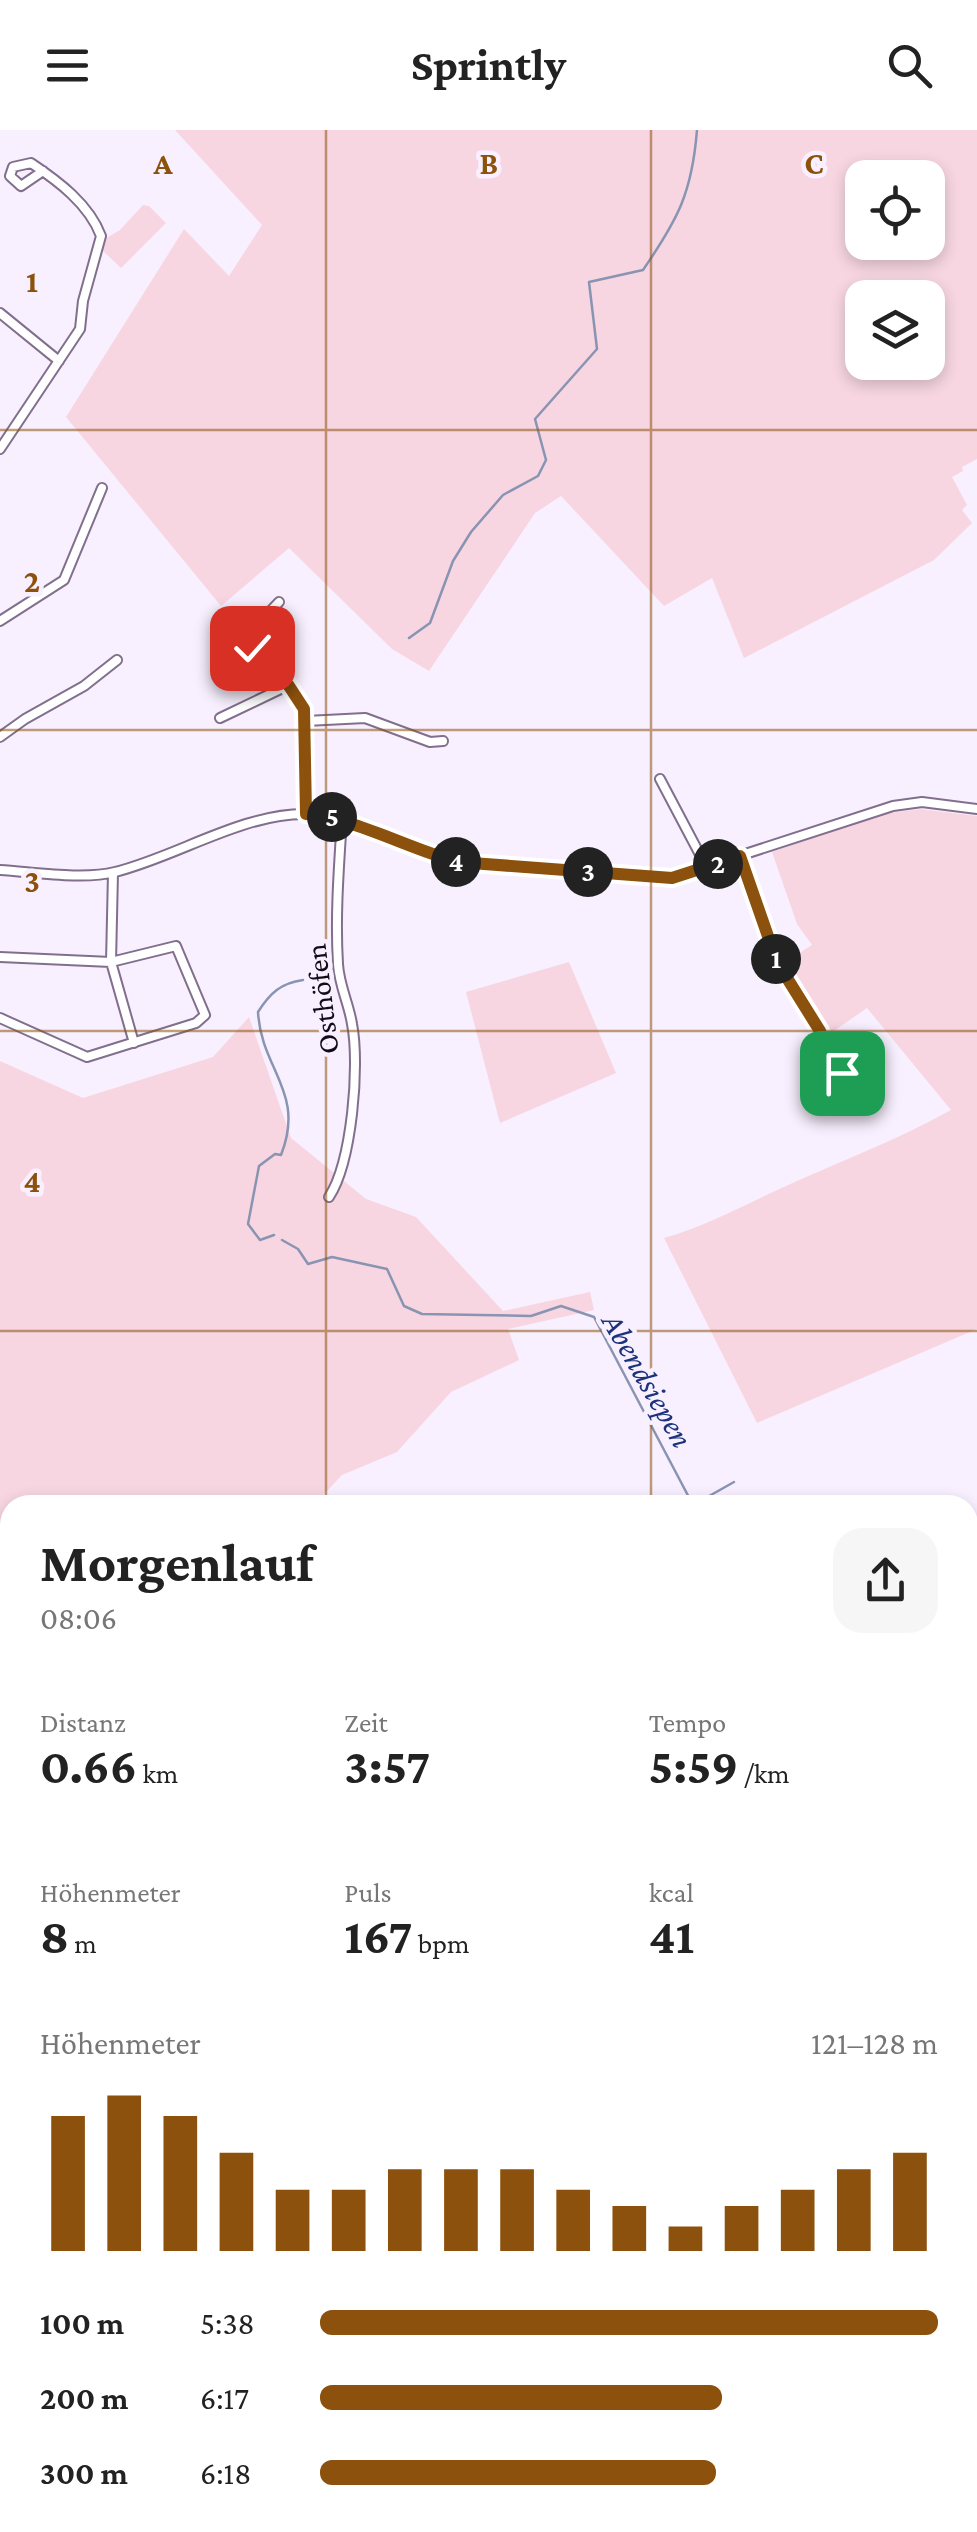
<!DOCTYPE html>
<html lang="de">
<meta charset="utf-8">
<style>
body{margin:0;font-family:"Crimson Pro",serif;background:#f6f6f6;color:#222;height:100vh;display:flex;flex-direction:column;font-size:38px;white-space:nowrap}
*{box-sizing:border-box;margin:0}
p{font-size:32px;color:#767676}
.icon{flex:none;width:55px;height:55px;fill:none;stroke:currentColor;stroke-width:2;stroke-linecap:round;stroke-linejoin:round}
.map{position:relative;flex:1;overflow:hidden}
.drawer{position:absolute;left:0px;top:1365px;width:978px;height:1038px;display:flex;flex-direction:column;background:#fff;border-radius:30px 30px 0 0;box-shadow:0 5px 15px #0003}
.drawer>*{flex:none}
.tools{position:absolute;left:845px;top:30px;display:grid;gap:20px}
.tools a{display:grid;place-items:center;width:100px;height:100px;border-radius:20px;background:#fff;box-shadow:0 5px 15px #0003;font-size:50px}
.pin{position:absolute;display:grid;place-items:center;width:85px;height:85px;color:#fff;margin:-42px;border-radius:20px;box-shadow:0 5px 15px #0006}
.km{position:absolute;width:50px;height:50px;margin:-25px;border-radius:50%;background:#222;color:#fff;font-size:28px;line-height:50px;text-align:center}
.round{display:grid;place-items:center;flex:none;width:105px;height:105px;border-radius:30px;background:#f6f6f6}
.headline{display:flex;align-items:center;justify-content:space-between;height:170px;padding:0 40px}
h1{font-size:55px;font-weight:700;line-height:75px}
.figures{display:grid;grid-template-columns:repeat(3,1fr);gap:15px;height:170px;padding:10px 40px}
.figures div{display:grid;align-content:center}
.figures b{font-size:50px;font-weight:700}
.figures small{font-size:28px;font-weight:400}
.figures p{font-size:28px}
.chart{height:280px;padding:20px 40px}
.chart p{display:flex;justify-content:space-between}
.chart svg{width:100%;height:180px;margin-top:10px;stroke:#8c510c;stroke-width:6}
ul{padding:0 40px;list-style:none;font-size:32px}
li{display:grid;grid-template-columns:160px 120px 1fr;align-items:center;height:75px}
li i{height:25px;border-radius:12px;background:#8c510c}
header{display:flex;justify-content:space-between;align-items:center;height:130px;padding:0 40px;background:#fff;font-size:45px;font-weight:700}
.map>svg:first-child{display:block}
.green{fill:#f7d6e1;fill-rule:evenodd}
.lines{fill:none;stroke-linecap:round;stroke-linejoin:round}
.stream{stroke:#8994b3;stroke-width:2.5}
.minor-casing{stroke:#816f8d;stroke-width:12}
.primary-casing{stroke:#d4d3d5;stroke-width:18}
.minor{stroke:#fff;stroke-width:8}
.primary{stroke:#bfbbe5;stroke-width:12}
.rail{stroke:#3d3642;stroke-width:2.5;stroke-dasharray:12 12;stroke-linecap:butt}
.route-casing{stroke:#fff;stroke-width:20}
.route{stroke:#8c510c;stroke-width:12}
.grid{fill:none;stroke:#8c510c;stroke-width:2.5;stroke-opacity:0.55}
.labels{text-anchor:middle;stroke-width:9;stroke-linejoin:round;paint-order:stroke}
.street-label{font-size:30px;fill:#120c17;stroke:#f8f0fe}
.water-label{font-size:32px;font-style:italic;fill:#1c337c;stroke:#f8f0fe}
.grid-label{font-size:32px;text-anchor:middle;font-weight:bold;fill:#8c510c;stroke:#f8f0fe;stroke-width:9;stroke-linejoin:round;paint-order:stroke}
</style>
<header><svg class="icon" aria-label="menu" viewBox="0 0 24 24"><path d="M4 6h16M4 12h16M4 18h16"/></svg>Sprintly<svg class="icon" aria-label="search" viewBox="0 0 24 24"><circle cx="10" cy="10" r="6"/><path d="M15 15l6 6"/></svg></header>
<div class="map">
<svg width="977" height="2402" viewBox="0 0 977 2402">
<rect width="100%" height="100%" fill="#f8f0fe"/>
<!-- green -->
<path class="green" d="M175 0H977V329L962 337 963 341 952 347 967 375 962 380 972 393 934 430 744 528 712 448 664 476 561 366 535 383 429 541 392 519 289 418 221 476 66 287 184 99 229 146 262 95ZM862 48H928V112H862ZM862 168H928V232H862Z
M143 75 149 76 166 93 121 138 102 120 103 110 120 100Z
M920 679 977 686V1199L757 1293 664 1108C703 1097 736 1079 773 1062 832 1034 894 1012 951 980L867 878 828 905 782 834 812 815 797 794 772 722 876 685Z
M569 832 616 943 500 993 466 862Z
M249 887 291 1008 366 1069 416 1087 503 1181 590 1162 594 1180 508 1199 519 1230 451 1262 397 1322 342 1345 314 1375H10V1438L0 1439V931L83 968 213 927Z
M968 1917 977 1918V2032L968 2037Z
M10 1950V2063L0 2065V1954Z
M977 2067V2224L968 2228V2072Z
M10 2116V2264L0 2269V2121Z
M977 2350V2397L968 2402H859L880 2393 968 2392V2354Z
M10 2351V2392L193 2393 175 2402H0V2356Z
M366 2393V2392L692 2393 676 2402H349Z"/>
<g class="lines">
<!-- stream -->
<path class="stream" d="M409 508 430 493 453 431 471 402 503 365 538 346 546 330 535 289 597 219 589 152 643 140C678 89 692 63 697 0
M274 1105 260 1110 248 1094 259 1036 275 1024 281 1025C306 962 261 940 258 882 270 863 281 853 303 850
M282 1110 298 1119 308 1134 332 1127 387 1139 404 1176 422 1184 531 1186 561 1176 594 1187 693 1375
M695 1374 734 1352
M968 1582 977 1597
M899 2402 907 2392"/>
<defs>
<path id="minor" d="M0 183 59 231
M0 319 80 199 83 171 101 106C89 74 58 51 31 33L13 37 10 46 21 56 43 41
M279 472 247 506C259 531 283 544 297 566 314 592 306 652 306 683
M0 491 64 450 102 358
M220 588 289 555
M306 591 365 588 430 612 443 611
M0 607 25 589 84 556 117 530
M660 649 707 738
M740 726 777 832 820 901 827 921 841 943
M0 740C34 742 83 750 115 742 176 727 243 683 306 684 358 684 408 719 458 732L671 748 893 676 922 672 977 679
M113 743 111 832 134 913
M0 827 111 832 176 816 205 885 196 893 87 927 0 888
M329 1067C352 1032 360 935 352 894 349 874 339 855 338 834 335 785 339 737 342 688
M0 1878 10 1884
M968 1901H977"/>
<path id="primary" d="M0 1888 10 1894
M968 1908 977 1909"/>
</defs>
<!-- minor casing -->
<use href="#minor" class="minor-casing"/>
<!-- primary casing -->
<use href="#primary" class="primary-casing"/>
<!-- minor -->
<use href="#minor" class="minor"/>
<!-- primary -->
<use href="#primary" class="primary"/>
<!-- rail -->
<path class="rail" d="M968 2349 977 2345
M834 2402 856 2392"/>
</g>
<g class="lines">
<defs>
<path id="route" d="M252 518 289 556 304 579 306 684C360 690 406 718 458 732L672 748 740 726 777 832 820 901 827 922 842 943"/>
</defs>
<!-- route casing -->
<use href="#route" class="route-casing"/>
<!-- route -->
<use href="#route" class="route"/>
</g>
<!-- grid -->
<path class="grid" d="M326 0V1375M651 0V1375M0 300H977M0 600H977M0 901H977M0 1201H977M0 1501H10M968 1501H977M0 1801H10M968 1801H977M0 2102H10M968 2102H977M326 2392V2402M651 2392V2402"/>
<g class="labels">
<!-- street labels -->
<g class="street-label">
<text transform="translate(322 869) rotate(-97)" y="10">Osthöfen</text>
</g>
<!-- water labels -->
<g class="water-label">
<text transform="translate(648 1250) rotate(60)" y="11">Abendsiepen</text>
</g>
</g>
<g class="grid-label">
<text x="163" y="44">A</text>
<text x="489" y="44">B</text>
<text x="814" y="44">C</text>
<text x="32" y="162">1</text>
<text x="32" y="462">2</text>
<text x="32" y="762">3</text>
<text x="32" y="1062">4</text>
</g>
</svg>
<div class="tools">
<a><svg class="icon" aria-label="locate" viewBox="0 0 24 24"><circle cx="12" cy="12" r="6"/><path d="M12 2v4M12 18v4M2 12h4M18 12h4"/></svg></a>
<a><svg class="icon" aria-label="layers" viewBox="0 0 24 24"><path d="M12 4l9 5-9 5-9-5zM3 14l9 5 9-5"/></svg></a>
</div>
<div class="pin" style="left:842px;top:943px;background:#1e9e55"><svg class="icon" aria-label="arrive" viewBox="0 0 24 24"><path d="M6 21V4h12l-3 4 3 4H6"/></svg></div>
<div class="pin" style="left:252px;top:518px;background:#d93025"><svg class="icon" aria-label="check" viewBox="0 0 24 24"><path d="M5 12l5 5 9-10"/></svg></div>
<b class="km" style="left:776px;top:829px">1</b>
<b class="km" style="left:718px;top:734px">2</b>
<b class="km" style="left:588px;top:742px">3</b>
<b class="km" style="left:456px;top:732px">4</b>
<b class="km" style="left:332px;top:687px">5</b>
<section class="drawer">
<div class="headline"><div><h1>Morgenlauf</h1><p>08:06</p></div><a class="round"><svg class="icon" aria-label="share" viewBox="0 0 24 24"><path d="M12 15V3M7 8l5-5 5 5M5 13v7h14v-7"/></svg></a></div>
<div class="figures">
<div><p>Distanz</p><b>0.66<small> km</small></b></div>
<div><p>Zeit</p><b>3:57</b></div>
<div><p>Tempo</p><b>5:59<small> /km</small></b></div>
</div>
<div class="figures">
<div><p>Höhenmeter</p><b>8<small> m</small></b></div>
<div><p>Puls</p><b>167<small> bpm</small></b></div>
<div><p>kcal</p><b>41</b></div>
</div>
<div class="chart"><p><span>Höhenmeter</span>121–128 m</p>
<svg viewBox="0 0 160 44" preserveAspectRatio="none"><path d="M5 44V11M15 44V6M25 44V11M35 44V20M45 44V29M55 44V29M65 44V24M75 44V24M85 44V24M95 44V29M105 44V33M115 44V38M125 44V33M135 44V29M145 44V24M155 44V20"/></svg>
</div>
<ul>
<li><b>100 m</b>5:38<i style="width:100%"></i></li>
<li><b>200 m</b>6:17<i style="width:65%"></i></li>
<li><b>300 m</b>6:18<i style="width:64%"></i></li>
</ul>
</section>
</div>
